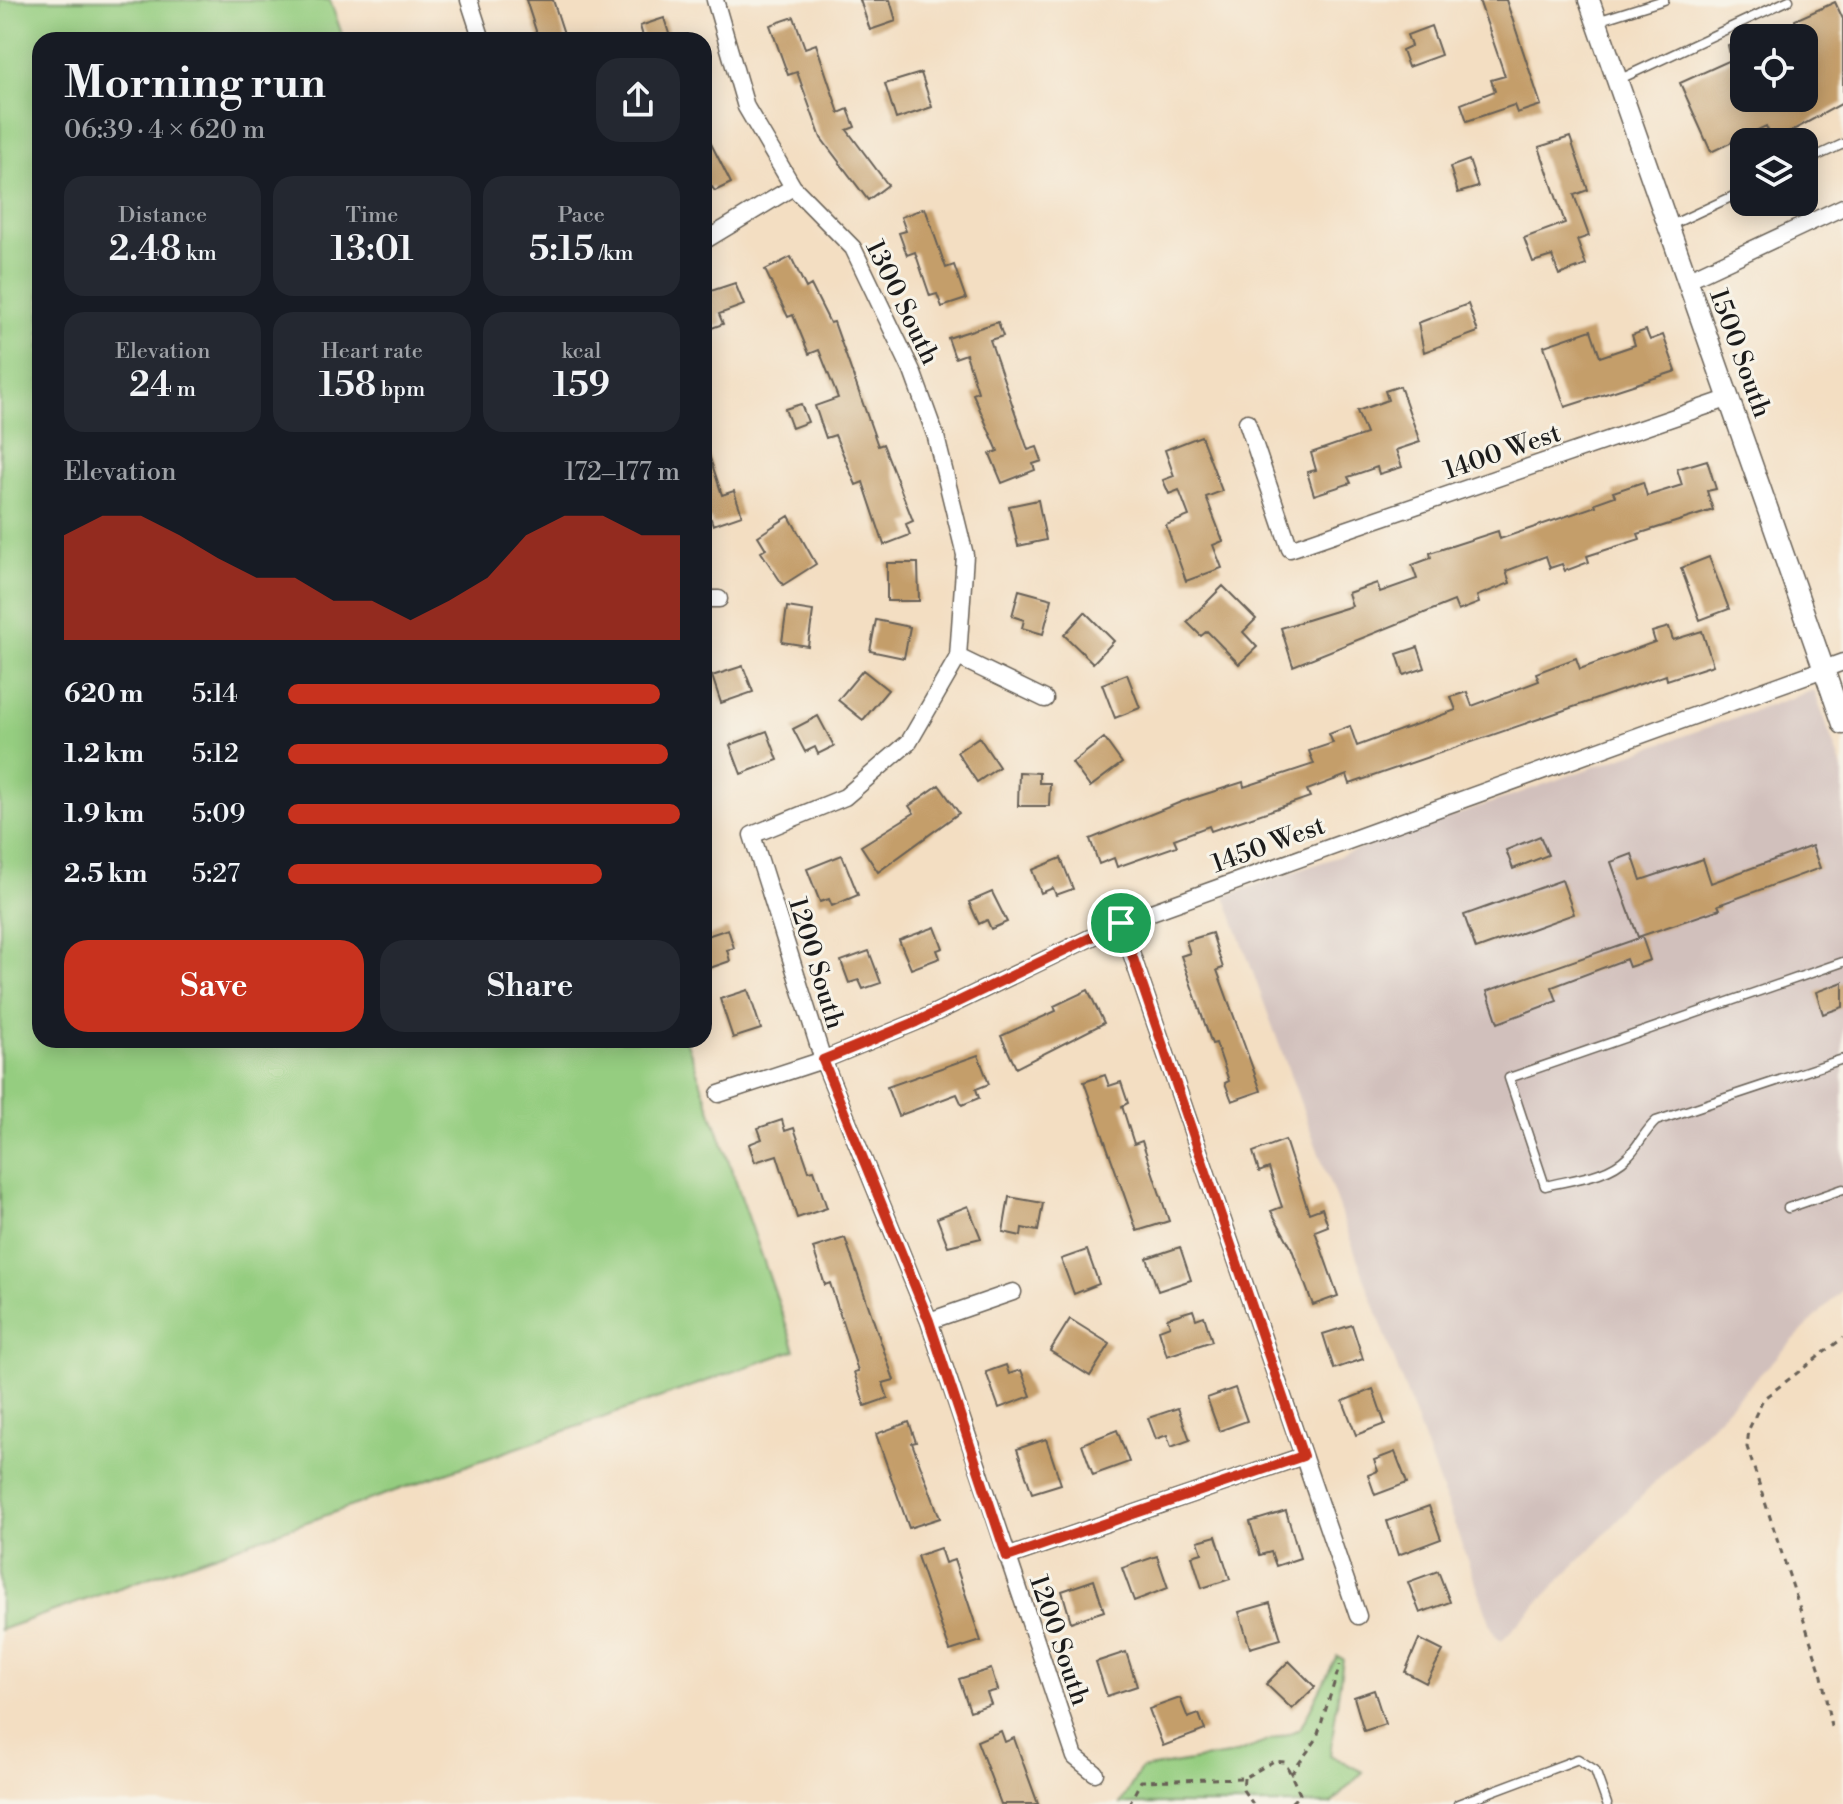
<!DOCTYPE html>
<meta charset="utf-8">
<style>
body{margin:0;font-family:"Libre Bodoni",serif;background:#242831;color:#f1f3f6;height:100vh;display:flex;flex-direction:column;font-size:30px;white-space:nowrap}
*{box-sizing:border-box;margin:0}
p{font-size:26px;color:#9ea1a6}
.icon{flex:none;width:44px;height:44px;fill:none;stroke:currentColor;stroke-width:2;stroke-linecap:round;stroke-linejoin:round}
.map{position:relative;flex:1;overflow:hidden}
.sheet{position:absolute;left:32px;top:32px;width:680px;height:1016px;display:flex;flex-direction:column;background:#171b24;border-radius:24px;box-shadow:0 4px 20px #0003}
.sheet>*{flex:none}
.tools{position:absolute;left:1730px;top:24px;display:grid;gap:16px}
.tools a{display:grid;place-items:center;width:88px;height:88px;border-radius:16px;background:#171b24;box-shadow:0 4px 20px #0003;font-size:40px}
.pin{position:absolute;display:grid;place-items:center;width:68px;height:68px;color:#fff;margin:-34px;border:4px solid #fff;border-radius:50%;box-shadow:0 2px 8px #0007}
.round{display:grid;place-items:center;flex:none;width:84px;height:84px;border-radius:24px;background:#242831}
.headline{display:flex;align-items:center;justify-content:space-between;height:136px;padding:0 32px}
h1{font-size:44px;font-weight:600;line-height:60px}
.metrics{display:grid;grid-template-columns:repeat(3,1fr);gap:12px;height:136px;padding:8px 32px}
.metrics div{display:grid;align-content:center;border-radius:20px;background:#242831;text-align:center}
.metrics b{font-size:34px;font-weight:600}
.metrics small{font-size:22px;font-weight:400}
.metrics p{font-size:22px}
.chart{height:224px;padding:16px 32px}
.chart p{display:flex;justify-content:space-between}
.chart svg{width:100%;height:144px;margin-top:8px;fill:#c8321e;opacity:.7}
.action{display:flex;gap:16px;margin-top:auto;padding:16px 32px}
.action a{flex:1;height:92px;border-radius:24px;background:#c8321e;color:#fff;font-size:32px;font-weight:600;line-height:92px;text-align:center}
.action a+a{background:#242831;color:#f1f3f6}
ul{padding:0 32px;list-style:none;font-size:26px}
li{display:grid;grid-template-columns:128px 96px 1fr;align-items:center;height:60px}
li i{height:20px;border-radius:10px;background:#c8321e}
.map>svg:first-child{display:block}
.industrial{fill:#d1c0bc}
.green{fill:#95cd80;stroke:#58744e;stroke-width:2}
.building{fill:#c49e6a}
.lines{fill:none;stroke-linecap:round;stroke-linejoin:round}
.service-casing{stroke:#676056;stroke-width:11}
.minor-casing{stroke:#676056;stroke-width:19}
.tertiary-casing{stroke:#676056;stroke-width:23}
.path{stroke:#676056;stroke-width:3;stroke-dasharray:6 6;stroke-linecap:butt}
.service{stroke:#fff;stroke-width:8}
.minor{stroke:#fff;stroke-width:16}
.tertiary{stroke:#fff;stroke-width:20}
.route-casing{stroke:#fff;stroke-width:16}
.route{stroke:#c8321e;stroke-width:10}
.labels{text-anchor:middle;stroke-width:6;stroke-linejoin:round;paint-order:stroke}
.street-label{font-size:26px;fill:#1c1c1c;stroke:#f7f3e8}
</style>
<div class="map">
<svg width="1843" height="1804" viewBox="0 0 1843 1804">
<rect width="100%" height="100%" fill="#f7f3e8"/>
<filter id="ink" filterUnits="userSpaceOnUse"><feTurbulence type="fractalNoise" baseFrequency=".0125" numOctaves="2"/><feDisplacementMap in="SourceGraphic" scale="16" xChannelSelector="R" yChannelSelector="G"/><feConvolveMatrix kernelMatrix="1 2 1 2 8 2 1 2 1" color-interpolation-filters="sRGB"/></filter>
<filter id="wash" filterUnits="userSpaceOnUse"><feTurbulence type="fractalNoise" baseFrequency=".006" numOctaves="4" result="noise"/><feDisplacementMap in="SourceGraphic" scale="32" xChannelSelector="R" yChannelSelector="G"/><feGaussianBlur stdDeviation="1.8" result="paint"/><feColorMatrix in="noise" values="0 0 0 0 0 0 0 0 0 0 0 0 0 0 0 0 0 1.4 0 .05"/><feComposite in="paint" operator="in"/></filter>
<g filter="url(#wash)">
<rect width="100%" height="100%" fill="#f3dec2"/>
<!-- industrial -->
<path class="industrial" d="M1814 690 1843 771V1289L1501 1641 1495 1636 1225 896Z"/>
<!-- green -->
<path class="green" d="M0 0H330L344 40H40V1040H686L795 1350 0 1630Z
M1337 1656 1343 1659 1330 1755 1363 1772 1331 1804H1120L1141 1769 1234 1754 1300 1729Z"/>
<g id="blocks">
<!-- building -->
<path class="building" d="M526 0H553L566 40H539Z
M860 0H890L896 21 870 30Z
M1479 0H1506L1541 105 1517 113 1514 105 1467 121 1461 104 1495 91 1491 80 1505 76Z
M1835 2 1843 19V103L1773 141 1766 126 1711 152 1680 83 1731 60 1728 45 1744 38V98H1804V38H1798L1795 20Z
M794 17 805 48 816 44 839 113 848 109 855 127 847 130 888 185 868 200 821 138 797 72 788 75 770 25Z
M664 18 671 40H644L640 26Z
M1431 26 1441 55 1408 67 1402 50 1411 46 1407 35Z
M921 73 932 107 896 119 885 84Z
M704 130 731 183 715 191 712 187 704 192Z
M1570 137 1588 190 1574 195 1589 236 1577 240 1586 265 1559 275 1552 256 1533 262 1524 238 1565 223 1539 147Z
M1469 160 1478 187 1458 193 1450 167Z
M925 208 946 268 954 265 966 299 942 307 937 294 930 296 915 252 907 255 899 233 906 231 901 217Z
M791 257 806 288 811 285 830 323 834 322 878 446 883 444 913 521 906 524 910 535 884 545 863 482 856 485 835 435 826 438 815 406 838 398 819 350 809 354 793 315 788 317 765 270Z
M706 277 711 291 735 283 744 305 719 314 723 324 709 329 704 320Z
M1468 304 1478 332 1424 352 1418 323Z
M998 322 1003 336 990 340 1028 450 1037 447 1042 461 1033 464 1035 470 1002 483 990 454 998 451 973 394 978 392 966 354 955 358 948 338Z
M1591 330 1600 357 1635 345 1632 335 1646 330 1650 340 1663 335 1676 371 1565 407 1544 346Z
M1400 386 1420 442 1396 450 1402 467 1379 474 1377 467 1348 477 1351 483 1314 495 1307 472 1316 470 1311 453 1366 434 1357 411 1388 400 1385 391Z
M801 404 808 422 792 428 785 409Z
M1201 436 1222 491 1206 497 1223 541 1213 545 1222 568 1186 581 1166 525 1189 516 1179 490 1169 494 1163 480 1174 476 1165 450Z
M707 449 722 495 734 491 742 515 713 525 711 519 704 521Z
M1707 460 1716 489 1707 491 1713 510 1638 534 1640 539 1587 556 1589 562 1565 571 1562 564 1550 568 1546 556 1506 571 1510 583 1477 596 1479 603 1458 611 1454 601 1293 666 1281 628 1352 606 1348 593 1377 583 1380 592 1417 579 1412 565 1431 558 1430 553 1498 531 1500 539 1596 506 1595 503 1615 496 1613 492 1643 482 1647 496 1682 485 1677 469Z
M1038 500 1046 540 1018 546 1009 506Z
M789 516 816 564 783 585 761 552 766 549 758 536Z
M1709 557 1729 609 1700 620 1681 568Z
M887 563H918L919 601H887Z
M1223 586 1256 619 1243 632 1257 647 1239 664 1207 631 1201 636 1187 622Z
M1019 590 1052 599 1043 634 1022 628 1024 620 1012 616Z
M787 607 813 611 808 646 782 642Z
M1085 612 1114 641 1093 663 1064 635Z
M876 620 910 627 904 658 870 651Z
M1669 627 1673 640 1702 631 1713 665 1667 680 1666 675 1350 784 1347 775 1307 790 1310 797 1211 831 1209 826 1174 839 1177 846 1117 867 1114 858 1099 864 1090 839 1181 802 1243 782 1244 787 1314 764 1309 751 1333 743 1329 734 1350 726 1357 746 1456 710 1451 697 1467 692 1472 706 1539 681 1536 673 1576 658 1580 669 1655 642 1652 632Z
M1418 647 1425 668 1404 675 1397 654Z
M743 666 753 692 721 703 712 676Z
M863 670 888 690 863 720 838 700Z
M1127 674 1140 708 1115 718 1102 684Z
M818 716 834 746 818 754 815 747 805 752 793 729Z
M767 731 778 760 741 774 730 745Z
M979 737 999 767 977 782 957 752Z
M1104 738 1122 763 1090 787 1072 763Z
M1019 772 1039 773V783H1050L1049 806H1018Z
M939 785 959 813 878 872 861 846 914 813 909 806Z
M1540 836 1548 855 1513 869 1506 850Z
M1812 846 1820 868 1718 905 1720 909 1638 937 1611 862 1632 854 1641 880 1703 859 1711 883Z
M842 855 858 895 832 906 829 899 820 902 807 869Z
M1061 858 1073 889 1056 895 1053 888 1041 893 1032 870Z
M1562 880 1574 914 1476 949 1464 915Z
M992 892 1007 922 991 929 987 920 979 924 969 902Z
M935 927 943 948 937 950 940 958 911 969 899 940Z
M728 929 734 948 727 950 730 961 704 970V937Z
M1212 933 1223 968 1217 970 1261 1091 1232 1101 1225 1083 1229 1081 1216 1043 1212 1044 1181 956 1190 953 1186 941Z
M1642 937 1650 960 1629 967 1626 959 1552 987 1557 1001 1498 1023 1487 991Z
M869 951 881 983 863 989 859 980 849 983 841 961Z
M1843 982V1007L1823 1014 1816 992Z
M748 990 761 1029 733 1038 720 999Z
M1088 990 1104 1023 1016 1068 1001 1036 1056 1011 1054 1006Z
M978 1055 989 1084 976 1089 979 1098 962 1105 957 1094 898 1116 887 1087Z
M1105 1075 1109 1086 1121 1082 1128 1103 1122 1106 1134 1144 1142 1141 1169 1221 1137 1231 1084 1082Z
M782 1120 785 1131 794 1128 809 1171 814 1170 827 1208 797 1218 777 1155 755 1162 749 1144 762 1139 758 1128Z
M1285 1140 1309 1213 1322 1208 1328 1226 1315 1231 1338 1296 1313 1305 1291 1247 1271 1211 1282 1207 1269 1168 1259 1172 1253 1152Z
M1009 1197 1043 1203 1038 1231 1022 1228 1021 1236 1003 1232Z
M968 1206 981 1238 948 1246 937 1218Z
M845 1238 894 1380 883 1383 888 1398 865 1406 854 1372 858 1371 830 1283 825 1285 813 1248Z
M1180 1247 1191 1280 1158 1291 1147 1258Z
M1087 1250 1099 1284 1074 1294 1061 1259Z
M1193 1310 1196 1319 1204 1316 1212 1341 1167 1356 1159 1330 1170 1326 1167 1318Z
M1070 1319 1110 1344 1090 1376 1050 1351Z
M1352 1325 1363 1359 1334 1369 1323 1334Z
M1006 1365 1009 1374 1021 1370 1031 1396 999 1408 986 1372Z
M1235 1388 1247 1421 1219 1431 1207 1398Z
M1373 1389 1385 1424 1356 1435 1343 1401Z
M1178 1408 1190 1440 1171 1447 1167 1435 1156 1439 1148 1418Z
M909 1422 916 1442 912 1443 940 1518 909 1528 876 1434Z
M1117 1430 1129 1462 1093 1475 1082 1444Z
M1046 1439 1061 1484 1032 1493 1017 1449Z
M1395 1452 1407 1483 1375 1495 1368 1475 1378 1471 1374 1460Z
M1429 1506 1441 1539 1398 1555 1387 1521Z
M1286 1511 1300 1558 1276 1566 1271 1552 1260 1555 1250 1522Z
M1216 1536 1230 1579 1202 1588 1192 1556 1202 1553 1198 1541Z
M940 1548 945 1563 954 1560 981 1641 950 1651 917 1556Z
M1157 1556 1168 1588 1134 1601 1122 1568Z
M1438 1571 1450 1602 1420 1613 1408 1582Z
M1094 1580 1104 1611 1071 1622 1062 1591Z
M1270 1603 1281 1639 1250 1648 1239 1612Z
M1419 1639 1443 1651 1426 1683 1405 1672Z
M1126 1652 1137 1686 1107 1696 1096 1662Z
M1289 1661 1315 1687 1292 1709 1266 1684Z
M991 1669 998 1690 987 1693 991 1704 970 1711 959 1679Z
M1374 1690 1385 1724 1364 1731 1354 1697Z
M1180 1698 1188 1718 1199 1714 1205 1730 1163 1746 1149 1709Z
M1001 1731 1005 1742 1014 1738 1038 1804H1001L977 1741Z"/>
</g>
</g>
<g filter="url(#ink)">
<use href="#blocks" fill-opacity="0" stroke="#676056" stroke-width="2"/>
<g class="lines">
<defs>
<path id="service" d="M1597 21 1664 0
M1618 80 1789 0
M1804 162 1843 144
M1669 226 1744 191
M1843 962 1509 1078 1545 1186C1573 1179 1607 1177 1628 1156 1639 1145 1644 1132 1656 1121L1843 1059
M1788 1208 1843 1189
M1458 1804 1578 1759 1595 1770 1607 1804"/>
<path id="minor" d="M469 0 482 40
M715 0 746 107 793 187 853 248 912 371 936 437 965 555 958 657 909 742 845 797 752 835 823 1060 929 1321 1075 1757 1095 1773
M704 241 793 187
M1687 280 1843 207
M1247 422 1290 549 1730 398
M704 599H719
M958 657 1045 699
M1121 923 1358 1616
M719 1094 823 1060 916 1022 1121 923 1843 662
M929 1321 1013 1292
M1007 1557 1303 1456"/>
<path id="tertiary" d="M1589 0 1843 724"/>
</defs>
<!-- service casing -->
<use href="#service" class="service-casing"/>
<!-- minor casing -->
<use href="#minor" class="minor-casing"/>
<!-- tertiary casing -->
<use href="#tertiary" class="tertiary-casing"/>
<!-- path -->
<path class="path" d="M1831 1727 1822 1676 1747 1447 1749 1429 1763 1399 1843 1338
M1291 1774 1316 1740 1340 1665
M1244 1778 1243 1790 1253 1804
M1129 1804 1141 1781 1244 1778 1274 1761 1285 1762 1300 1794 1290 1804"/>
<!-- service -->
<use href="#service" class="service"/>
<!-- minor -->
<use href="#minor" class="minor"/>
<!-- tertiary -->
<use href="#tertiary" class="tertiary"/>
</g>
</g>
<g class="lines" filter="url(#ink)">
<defs>
<path id="route" d="M1121 923 1303 1456 1007 1557 929 1321 823 1060 916 1022Z"/>
</defs>
<!-- route casing -->
<use href="#route" class="route-casing"/>
<!-- route -->
<use href="#route" class="route"/>
</g>
<g class="labels">
<!-- street labels -->
<g class="street-label">
<text transform="translate(903 302) rotate(64)" y="9">1300 South</text>
<text transform="translate(1741 353) rotate(70)" y="9">1500 South</text>
<text transform="translate(1502 451) rotate(-19)" y="9">1400 West</text>
<text transform="translate(1268 844) rotate(-20)" y="9">1450 West</text>
<text transform="translate(817 963) rotate(73)" y="9">1200 South</text>
<text transform="translate(1060 1640) rotate(71)" y="9">1200 South</text>
</g>
</g>
</svg>
<div class="tools">
<a><svg class="icon" aria-label="locate" viewBox="0 0 24 24"><circle cx="12" cy="12" r="6"/><path d="M12 2v4M12 18v4M2 12h4M18 12h4"/></svg></a>
<a><svg class="icon" aria-label="layers" viewBox="0 0 24 24"><path d="M12 4l9 5-9 5-9-5zM3 14l9 5 9-5"/></svg></a>
</div>
<div class="pin" style="left:1121px;top:923px;background:#1e9e55"><svg class="icon" aria-label="arrive" viewBox="0 0 24 24"><path d="M6 21V4h12l-3 4 3 4H6"/></svg></div>
<section class="sheet">
<div class="headline"><div><h1>Morning run</h1><p>06:39 · 4 × 620 m</p></div><a class="round"><svg class="icon" aria-label="share" viewBox="0 0 24 24"><path d="M12 15V3M7 8l5-5 5 5M5 13v7h14v-7"/></svg></a></div>
<div class="metrics">
<div><p>Distance</p><b>2.48<small> km</small></b></div>
<div><p>Time</p><b>13:01</b></div>
<div><p>Pace</p><b>5:15<small> /km</small></b></div>
</div>
<div class="metrics">
<div><p>Elevation</p><b>24<small> m</small></b></div>
<div><p>Heart rate</p><b>158<small> bpm</small></b></div>
<div><p>kcal</p><b>159</b></div>
</div>
<div class="chart"><p><span>Elevation</span>172–177 m</p>
<svg viewBox="0 0 160 44" preserveAspectRatio="none"><path d="M0 44V12L10 6L20 6L30 12L40 19L50 25L60 25L70 32L80 32L90 38L100 32L110 25L120 12L130 6L140 6L150 12L160 12V44z"/></svg>
</div>
<ul>
<li><b>620 m</b>5:14<i style="width:95%"></i></li>
<li><b>1.2 km</b>5:12<i style="width:97%"></i></li>
<li><b>1.9 km</b>5:09<i style="width:100%"></i></li>
<li><b>2.5 km</b>5:27<i style="width:80%"></i></li>
</ul>
<div class="action"><a>Save</a><a>Share</a></div>
</section>
</div>
